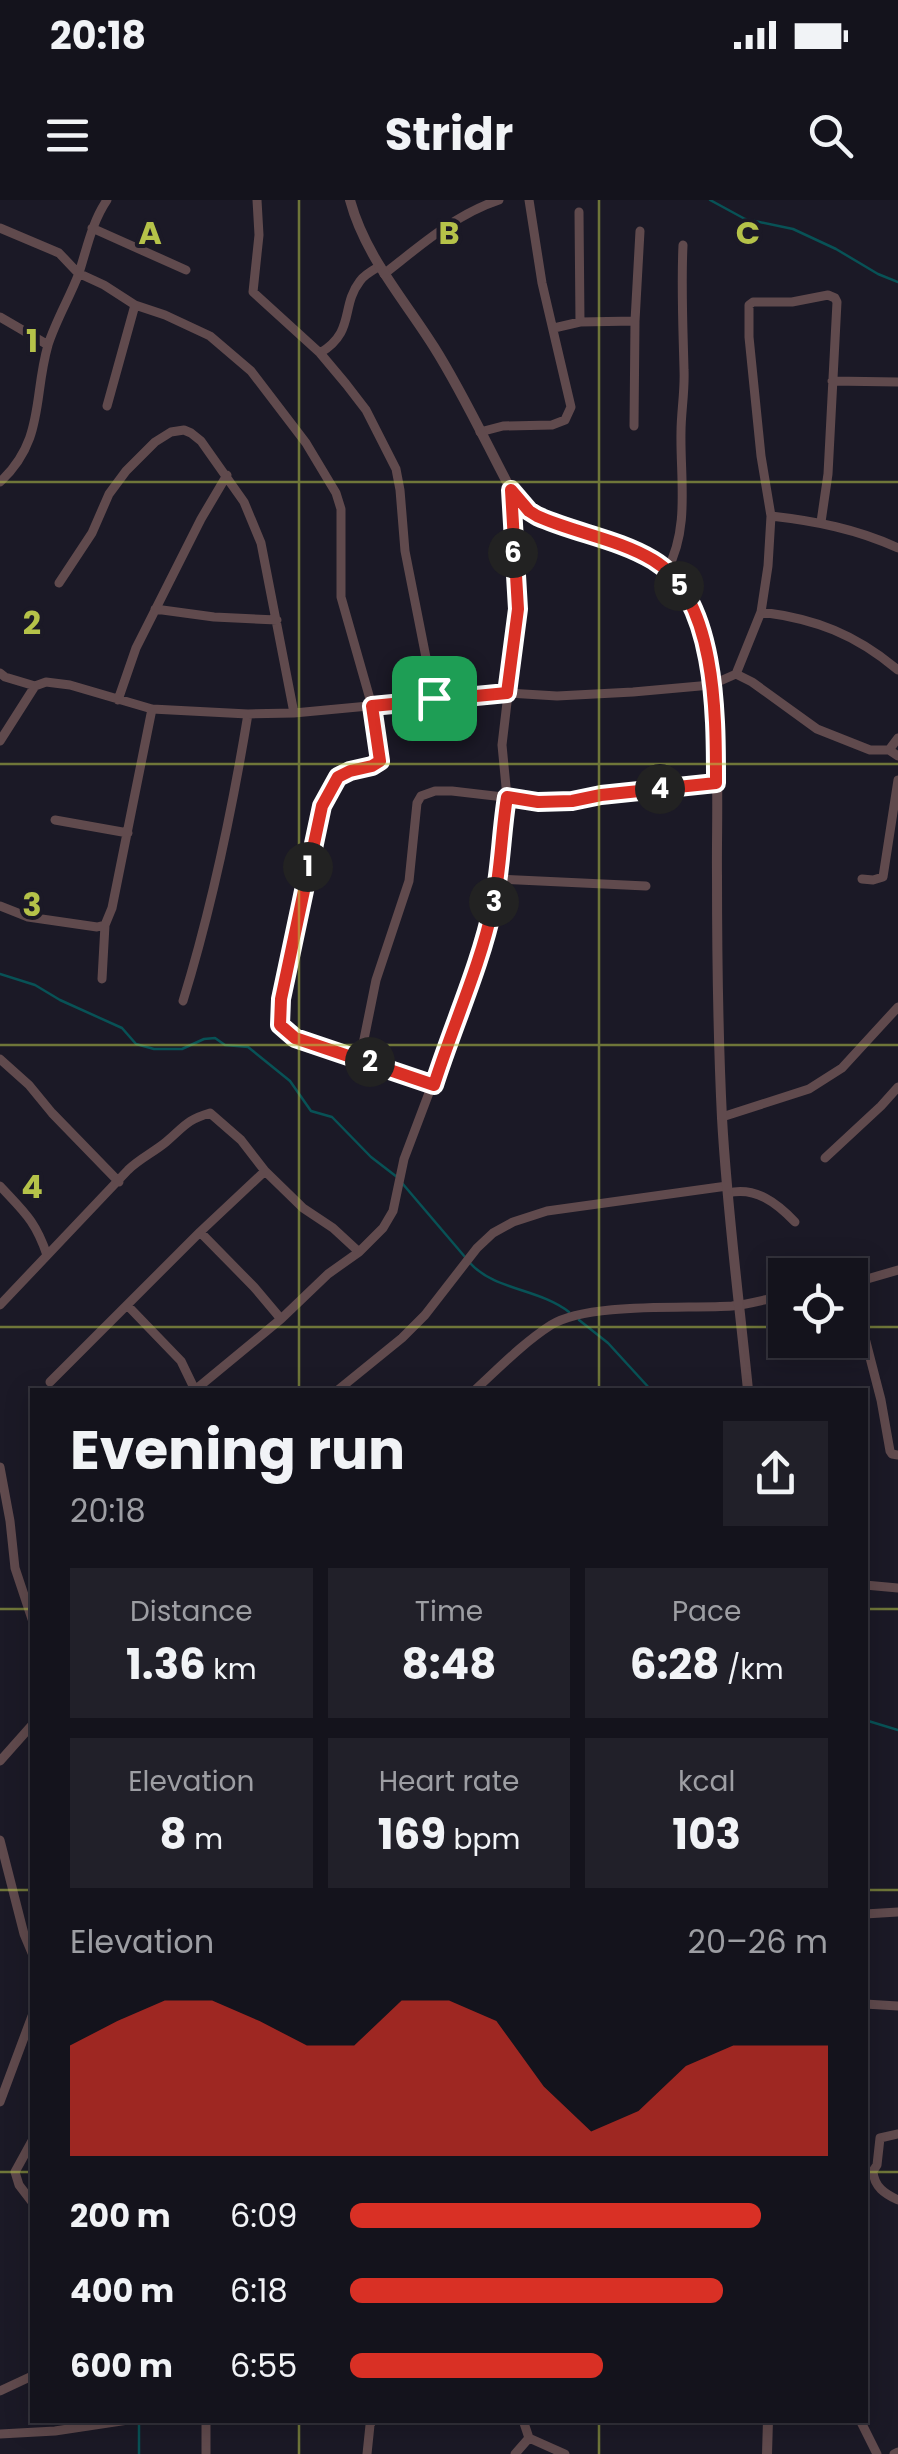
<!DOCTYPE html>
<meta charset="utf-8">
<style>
body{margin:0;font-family:Poppins,sans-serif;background:#212029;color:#f1f3f6;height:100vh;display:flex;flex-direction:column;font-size:38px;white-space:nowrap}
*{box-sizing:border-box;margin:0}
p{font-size:32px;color:#9d9ea3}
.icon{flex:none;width:55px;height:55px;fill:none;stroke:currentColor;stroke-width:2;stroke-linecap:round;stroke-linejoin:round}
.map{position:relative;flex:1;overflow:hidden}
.side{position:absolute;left:30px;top:1188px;width:838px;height:1035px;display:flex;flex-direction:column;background:#14131c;border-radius:0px;box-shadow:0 5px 25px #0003,0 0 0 2px #33323b}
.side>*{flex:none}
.controls{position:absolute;left:768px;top:1058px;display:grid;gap:20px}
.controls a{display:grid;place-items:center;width:100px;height:100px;border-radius:0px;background:#14131c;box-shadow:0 5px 25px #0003,0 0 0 2px #33323b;font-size:50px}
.pin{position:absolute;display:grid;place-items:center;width:85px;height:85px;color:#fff;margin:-42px;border-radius:20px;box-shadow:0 5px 15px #0006}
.km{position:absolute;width:50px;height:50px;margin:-25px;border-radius:50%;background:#222;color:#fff;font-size:28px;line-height:50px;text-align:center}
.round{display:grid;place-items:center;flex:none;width:105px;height:105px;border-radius:0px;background:#212029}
.summary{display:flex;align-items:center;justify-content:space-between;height:170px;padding:0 40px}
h1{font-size:55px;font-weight:700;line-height:75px}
.stats{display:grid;grid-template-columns:repeat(3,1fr);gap:15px;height:170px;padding:10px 40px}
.stats div{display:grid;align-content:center;border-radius:0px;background:#212029;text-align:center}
.stats b{font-size:42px;font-weight:700}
.stats small{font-size:28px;font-weight:400}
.stats p{font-size:28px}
.chart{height:280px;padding:20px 40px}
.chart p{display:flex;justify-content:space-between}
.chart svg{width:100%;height:180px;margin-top:10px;fill:#d93025;opacity:.7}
ul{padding:0 40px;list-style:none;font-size:32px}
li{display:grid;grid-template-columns:160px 120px 1fr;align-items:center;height:75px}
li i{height:25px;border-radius:12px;background:#d93025}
.status{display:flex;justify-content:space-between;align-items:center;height:70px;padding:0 50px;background:#14131c;direction:ltr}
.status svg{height:28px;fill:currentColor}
header{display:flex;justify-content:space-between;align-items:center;height:130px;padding:0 40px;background:#14131c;font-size:45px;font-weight:700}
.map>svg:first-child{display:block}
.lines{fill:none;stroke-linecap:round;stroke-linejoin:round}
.stream{stroke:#085256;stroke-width:2.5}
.minor{stroke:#604a4d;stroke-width:9}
.tertiary{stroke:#604a4d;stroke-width:10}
.route-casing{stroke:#fff;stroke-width:20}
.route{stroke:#d93025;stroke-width:12}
.grid{fill:none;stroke:#b5c249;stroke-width:2.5;stroke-opacity:0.55}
.grid-label{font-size:32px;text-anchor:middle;font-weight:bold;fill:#b5c249;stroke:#1b1926;stroke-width:8;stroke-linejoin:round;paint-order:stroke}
</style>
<div class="status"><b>20:18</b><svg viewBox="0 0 49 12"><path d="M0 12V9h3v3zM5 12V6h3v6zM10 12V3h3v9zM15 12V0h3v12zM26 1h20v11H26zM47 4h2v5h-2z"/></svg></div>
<header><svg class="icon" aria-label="menu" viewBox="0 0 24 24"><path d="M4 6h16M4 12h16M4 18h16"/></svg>Stridr<svg class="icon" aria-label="search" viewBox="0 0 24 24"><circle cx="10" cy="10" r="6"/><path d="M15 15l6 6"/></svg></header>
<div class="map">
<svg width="898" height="2254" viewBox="0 0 898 2254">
<rect width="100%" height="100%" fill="#1b1926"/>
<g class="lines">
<!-- stream -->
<path class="stream" d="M710 0 745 19 793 29 836 49 878 74 898 82
M0 774 35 785 60 800 122 828 136 844 154 849H182L204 839 215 838 225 845 248 847 290 881 311 911 332 917 371 957 397 977
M402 983 465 1057
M470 1063C494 1090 540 1089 569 1112
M579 1120 608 1143 651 1190
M865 1520 898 1530
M139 2220V2254"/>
<!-- minor -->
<path class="minor" d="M257 0 259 35 253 92 320 153 346 184 366 210 396 269 400 290 405 351 434 498
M579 12 580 122
M0 28 59 53 78 73 104 85 135 105 165 115 210 136 251 171 306 243 336 293 341 309V397L372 506 380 561 372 566 350 571 337 577 322 606 281 799 279 825 295 838 434 885
M92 28 186 70
M384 74C420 46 456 14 499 0
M0 117 48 145
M554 128 580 122 635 121
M320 153C356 131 340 107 360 81 364 75 373 70 380 66
M832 181 898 182
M107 206 135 105
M634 226 635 121 640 31
M480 232 503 226 552 225 565 220 571 207 542 83 529 0
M0 282C45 240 33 197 48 145 56 120 70 97 79 73 87 48 92 22 107 0
M771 316C815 321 857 329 898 348
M667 370C690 328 680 278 681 232 681 212 685 191 684 170 683 128 681 87 683 45
M59 383 92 333 109 294 126 271 155 242 171 232 184 230 191 233 201 241 244 302 261 343 294 513
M155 409 214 417 277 420
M761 412C816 419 855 434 898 470
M0 473 5 477 35 486 46 482 70 485 152 509 248 514 294 513 507 493 557 496 633 492 711 485 736 474 752 482 817 529 870 550H889L898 556
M736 474 761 412 768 366 771 316 761 256 749 137V105L753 102H792L828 95 835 98 837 102 828 274 821 322
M118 500 136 448 201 319 227 275
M0 541 35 486
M889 550 898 538
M55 620 128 633
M499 679 646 686
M862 679 873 680 883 677 898 580
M0 706 28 717 97 727 105 725 112 708 152 509
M102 779 105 725
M183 801C212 707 232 611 248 514
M0 859 29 885 52 913 119 982
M360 859 376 780 409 681 417 603 421 596 435 591H452L538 601H572L601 595 716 583
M722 917 809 889 842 868 898 807
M825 958 881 906 898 887
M0 986C24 1012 35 1020 47 1055
M728 993C755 986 777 1003 795 1022
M200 1032 254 1087 281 1119
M850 1084 898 1070
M851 1084 881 1200 890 1251 892 1254 898 1255
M0 1105C43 1060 85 1015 128 970 139 959 154 952 166 942 184 927 186 920 210 913L241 940 265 971 303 1008 333 1028 359 1052
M127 1105 181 1161 195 1190
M50 1182 200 1032 265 971
M195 1190 281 1119 328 1074 359 1052 383 1028 393 1011 404 959 466 795 492 711 499 679 501 632 507 597 502 545 518 409 511 291
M338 1190 402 1138 425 1115 477 1048 493 1033 513 1022 547 1011 727 986
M475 1190C499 1168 523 1143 551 1125 588 1102 686 1109 732 1106 750 1104 768 1099 785 1095
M0 1267 10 1321 15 1368 32 1419
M865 1385 898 1388
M0 1561 32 1525
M0 1640 24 1734 32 1753
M865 1714 898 1712
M865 1804 898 1806
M0 1902 32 1816
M898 1934 880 1938 877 1965 873 1971C874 1987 885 1994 898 2000
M32 1941 15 1972 19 1985 32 2002
M0 2191 32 2176
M523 2220 529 2238 565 2254
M860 2220 877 2254
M0 2234 55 2231 128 2220
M206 2254V2220
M367 2254 370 2225 373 2220
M515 2254 529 2238
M894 2254 898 2252"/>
<!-- tertiary -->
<path class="tertiary" d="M350 0C365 56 404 99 434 147 463 193 486 243 511 290 517 298 523 306 532 312 542 320 555 323 567 327 611 344 655 349 683 391 726 456 716 597 717 675 717 756 718 837 722 918 727 1009 739 1099 748 1190
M767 2254 768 2220"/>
</g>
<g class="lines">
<defs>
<path id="route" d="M511 290 529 311 537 316C575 333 618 339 653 360 717 398 716 517 716 583L601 595 572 601 538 602 507 597C501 633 501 670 493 706 480 767 453 825 434 885L295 838 280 825 281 799 322 606 338 577 350 571 372 566 380 561 372 506 507 493 518 409Z"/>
</defs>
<!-- route casing -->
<use href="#route" class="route-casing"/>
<!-- route -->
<use href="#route" class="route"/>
</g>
<!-- grid -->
<path class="grid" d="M299 0V1190M599 0V1190M0 282H898M0 564H898M0 845H898M0 1127H785M850 1127H898M0 1409H32M865 1409H898M0 1690H32M865 1690H898M0 1972H32M865 1972H898M299 2220V2254M599 2220V2254"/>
<g class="grid-label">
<text x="150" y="44">A</text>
<text x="449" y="44">B</text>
<text x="748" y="44">C</text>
<text x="32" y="152">1</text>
<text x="32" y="434">2</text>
<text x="32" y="716">3</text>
<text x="32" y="998">4</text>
</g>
</svg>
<div class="controls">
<a><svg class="icon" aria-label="locate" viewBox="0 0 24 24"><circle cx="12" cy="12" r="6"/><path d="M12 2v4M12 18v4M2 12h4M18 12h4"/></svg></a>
</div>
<div class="pin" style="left:434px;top:498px;background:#1e9e55"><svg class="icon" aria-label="arrive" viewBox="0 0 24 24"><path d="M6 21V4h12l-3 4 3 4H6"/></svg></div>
<b class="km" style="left:308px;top:667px">1</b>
<b class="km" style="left:370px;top:862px">2</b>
<b class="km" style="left:494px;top:702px">3</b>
<b class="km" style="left:660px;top:589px">4</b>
<b class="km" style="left:679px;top:386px">5</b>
<b class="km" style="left:513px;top:353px">6</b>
<section class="side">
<div class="summary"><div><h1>Evening run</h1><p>20:18</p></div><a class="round"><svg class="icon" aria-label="share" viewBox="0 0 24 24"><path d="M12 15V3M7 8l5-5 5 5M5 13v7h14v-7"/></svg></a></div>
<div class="stats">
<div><p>Distance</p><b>1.36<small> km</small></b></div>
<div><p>Time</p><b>8:48</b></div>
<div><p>Pace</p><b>6:28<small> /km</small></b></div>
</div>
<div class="stats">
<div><p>Elevation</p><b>8<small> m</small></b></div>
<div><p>Heart rate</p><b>169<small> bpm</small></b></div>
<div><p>kcal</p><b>103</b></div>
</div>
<div class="chart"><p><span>Elevation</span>20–26 m</p>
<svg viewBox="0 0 160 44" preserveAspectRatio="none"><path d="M0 44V17L10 11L20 6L30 6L40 11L50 17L60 17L70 6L80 6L90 11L100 27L110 38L120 33L130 22L140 17L150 17L160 17V44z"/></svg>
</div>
<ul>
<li><b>200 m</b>6:09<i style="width:86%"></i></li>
<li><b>400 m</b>6:18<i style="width:78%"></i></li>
<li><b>600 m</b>6:55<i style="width:53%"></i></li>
</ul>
</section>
</div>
